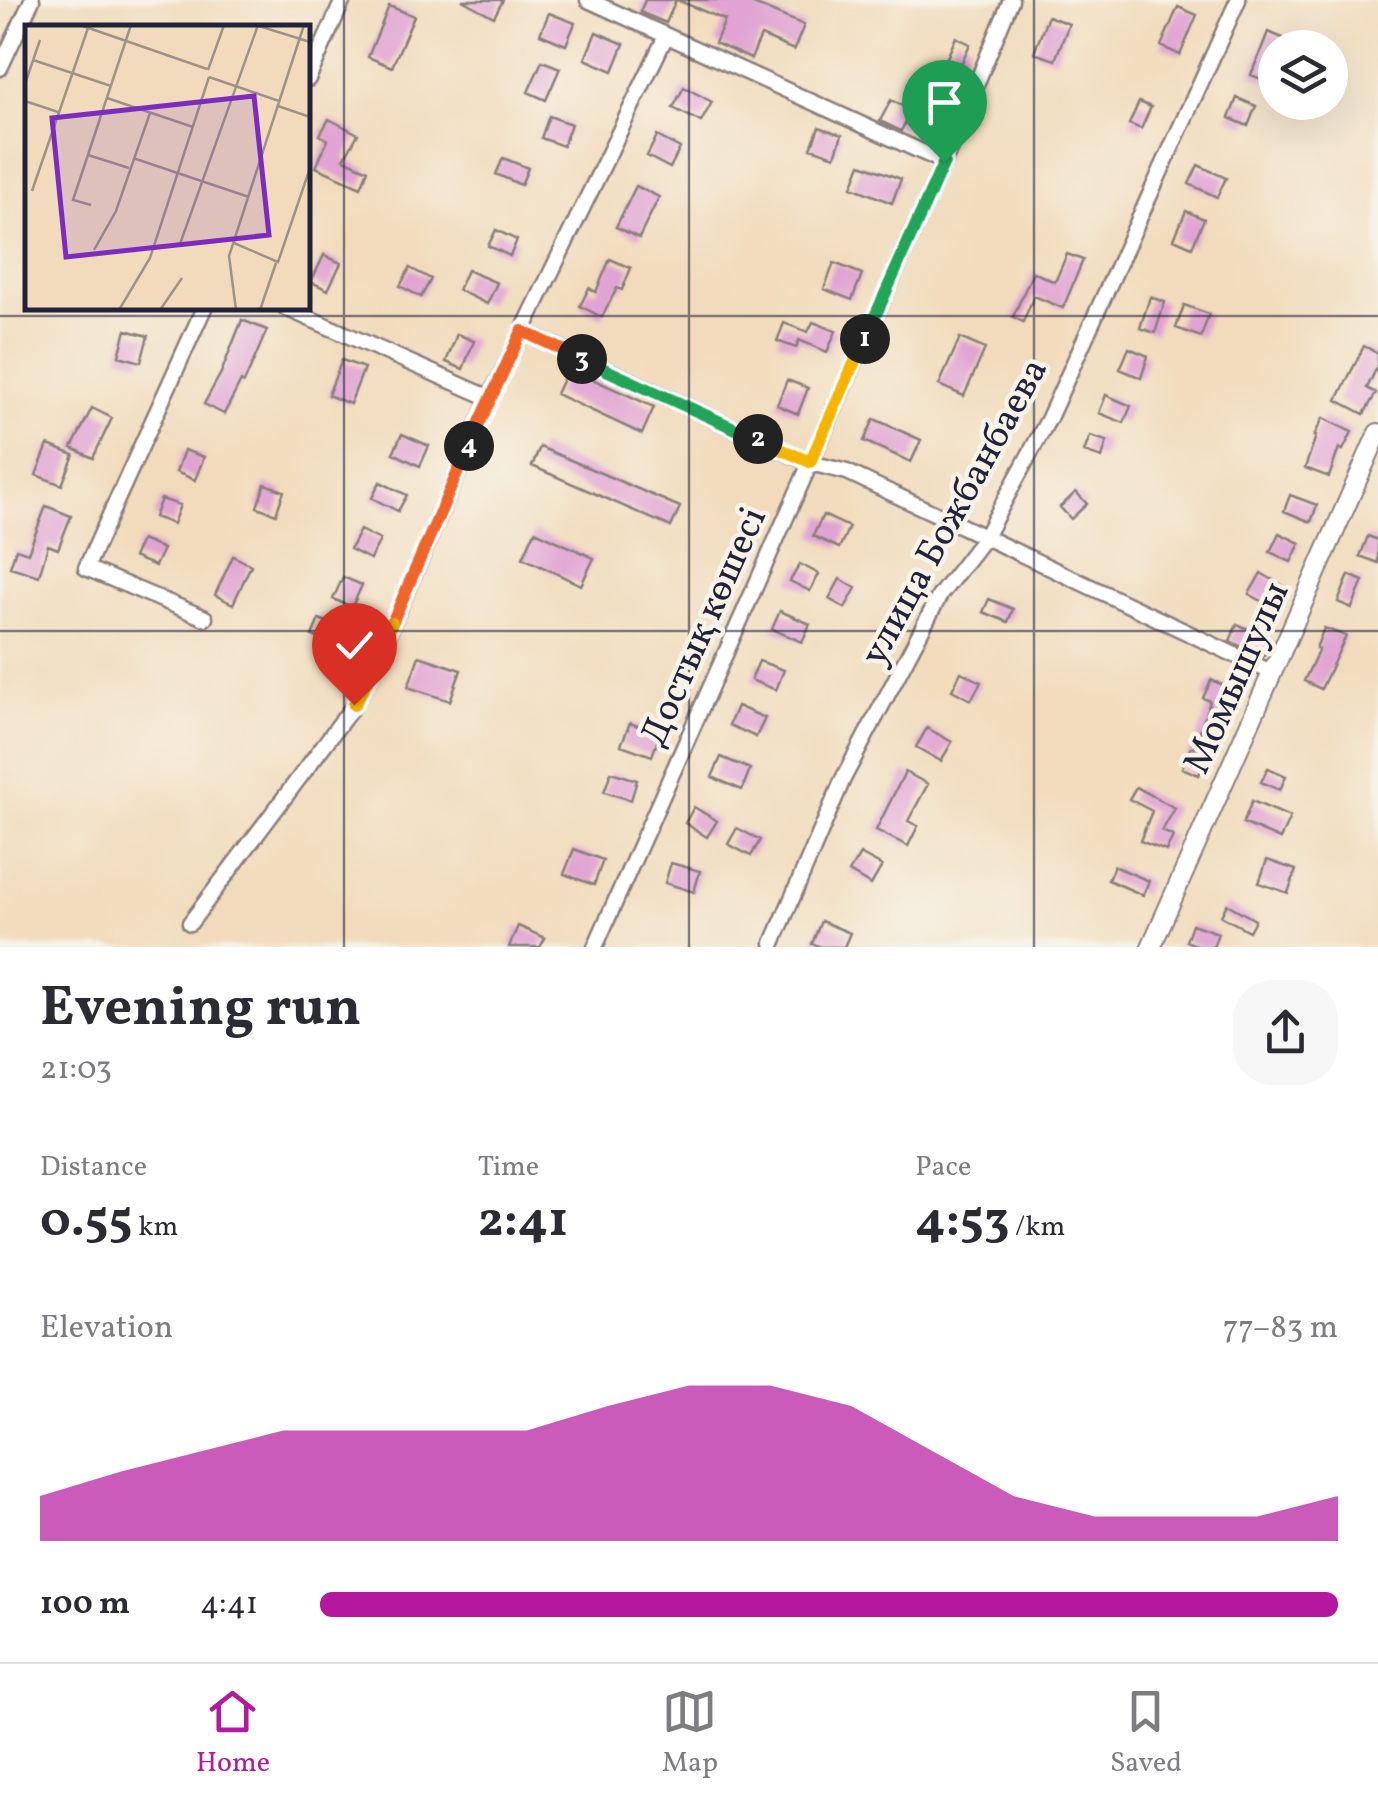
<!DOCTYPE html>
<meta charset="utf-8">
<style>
body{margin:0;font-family:Vollkorn,serif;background:#f7f7f7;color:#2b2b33;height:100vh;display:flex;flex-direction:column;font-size:38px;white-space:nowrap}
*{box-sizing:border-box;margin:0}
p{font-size:32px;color:#7c7c81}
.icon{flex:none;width:55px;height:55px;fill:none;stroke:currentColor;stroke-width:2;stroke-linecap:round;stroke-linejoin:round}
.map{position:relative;height:947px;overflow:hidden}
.panel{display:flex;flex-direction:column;background:#fff;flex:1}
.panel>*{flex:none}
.buttons{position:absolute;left:1258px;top:30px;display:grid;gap:20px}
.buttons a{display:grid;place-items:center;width:90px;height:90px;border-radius:50%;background:#fff;box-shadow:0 10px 40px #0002;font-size:50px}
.pin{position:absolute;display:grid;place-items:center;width:85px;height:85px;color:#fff;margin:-102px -42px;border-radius:50% 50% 50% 0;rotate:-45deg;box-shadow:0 0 10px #0007}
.pin .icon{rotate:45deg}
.km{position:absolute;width:50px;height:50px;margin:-25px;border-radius:50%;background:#222;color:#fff;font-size:28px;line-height:50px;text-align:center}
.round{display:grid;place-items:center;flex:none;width:105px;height:105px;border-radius:40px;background:#f7f7f7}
.headline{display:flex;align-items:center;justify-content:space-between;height:170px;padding:0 40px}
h1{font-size:55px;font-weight:700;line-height:75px}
.metrics{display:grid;grid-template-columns:repeat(3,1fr);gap:15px;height:170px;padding:10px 40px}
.metrics div{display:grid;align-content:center}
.metrics b{font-size:50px;font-weight:700}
.metrics small{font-size:28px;font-weight:400}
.metrics p{font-size:28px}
.chart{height:280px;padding:20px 40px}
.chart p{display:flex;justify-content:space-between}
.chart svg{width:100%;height:180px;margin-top:10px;fill:#b5179e;opacity:.7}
ul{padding:0 40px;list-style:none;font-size:32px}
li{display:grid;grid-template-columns:160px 120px 1fr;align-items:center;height:75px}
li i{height:25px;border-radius:12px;background:#b5179e}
.tabs{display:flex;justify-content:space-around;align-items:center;height:140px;border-top:2px solid #e1e1e2;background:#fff;font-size:28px;color:#7c7c81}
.tabs a{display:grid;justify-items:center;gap:5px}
.tabs .active{color:#b5179e}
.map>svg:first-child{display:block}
.building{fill:#e0a3d3}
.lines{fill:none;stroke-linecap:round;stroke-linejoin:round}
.minor-casing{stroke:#8a7e7c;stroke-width:19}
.tertiary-casing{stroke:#8a7e7c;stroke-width:22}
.minor{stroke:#fff;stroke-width:14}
.tertiary{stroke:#fff;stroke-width:18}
.split-1-casing{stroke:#fff;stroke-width:20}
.split-2-casing{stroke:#fff;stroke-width:20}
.split-3-casing{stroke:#fff;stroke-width:20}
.split-4-casing{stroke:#fff;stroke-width:20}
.split-5-casing{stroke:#fff;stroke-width:20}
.split-6-casing{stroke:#fff;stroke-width:20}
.split-1{stroke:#22a559;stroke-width:12}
.split-2{stroke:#f5b400;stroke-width:12}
.split-3{stroke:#22a559;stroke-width:12}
.split-4{stroke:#f0652b;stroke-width:12}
.split-5{stroke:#f0652b;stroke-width:12}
.split-6{stroke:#f5b400;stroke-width:12}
.grid{fill:none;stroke:#22223b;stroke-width:2.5;stroke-opacity:0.55}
.labels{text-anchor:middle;stroke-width:9;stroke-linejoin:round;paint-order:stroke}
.street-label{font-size:38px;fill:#22223b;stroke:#f7f3e8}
.inset-road{fill:none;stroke:#9e9188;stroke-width:2.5}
.view{fill:#7b2cbf;fill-opacity:0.15;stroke:#7b2cbf;stroke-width:5}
.inset-edge{fill:none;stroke:#22223b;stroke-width:5}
</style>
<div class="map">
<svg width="1378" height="947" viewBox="0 0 1378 947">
<rect width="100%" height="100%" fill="#f7f3e8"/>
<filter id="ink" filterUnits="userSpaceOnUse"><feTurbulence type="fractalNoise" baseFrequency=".01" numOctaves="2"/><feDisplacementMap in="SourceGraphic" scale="20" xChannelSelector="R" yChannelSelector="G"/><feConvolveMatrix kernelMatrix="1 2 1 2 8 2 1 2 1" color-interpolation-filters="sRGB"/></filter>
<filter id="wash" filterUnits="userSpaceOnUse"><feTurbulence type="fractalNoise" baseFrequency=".0048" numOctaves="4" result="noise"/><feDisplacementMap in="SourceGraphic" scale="40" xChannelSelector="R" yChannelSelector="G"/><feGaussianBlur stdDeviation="2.25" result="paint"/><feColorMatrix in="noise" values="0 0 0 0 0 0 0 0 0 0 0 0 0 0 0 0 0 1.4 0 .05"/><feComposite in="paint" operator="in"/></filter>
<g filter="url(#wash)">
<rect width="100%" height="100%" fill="#f1dbbc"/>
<g id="blocks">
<!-- building -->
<path class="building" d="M462 0H503L494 17Z
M645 0H676L666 23 640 12Z
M677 0H744L804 25 794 50 761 36 751 59 715 43 725 20Z
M389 6 414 16 392 67 368 57Z
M1178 7 1197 15 1180 55 1161 46Z
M549 13 575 23 566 45 540 34Z
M1048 16 1069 24 1055 60 1034 53Z
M596 32 624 44 613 71 585 59Z
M1268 32 1283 38 1279 48H1275V59L1267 81 1251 75Z
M956 37 970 44 953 82 939 76Z
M542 61 560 68 546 100 528 92Z
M684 87 712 102 701 122 673 108Z
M1237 98 1256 106 1248 126 1229 118Z
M891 100 911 111 901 131 880 121Z
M1139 102 1151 107 1141 129 1129 124Z
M549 116 571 124 563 146 541 138Z
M329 119 358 134 344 159 368 170 361 187 316 167 328 140 320 135Z
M819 127 842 135 835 156 811 148Z
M657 136 680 148 670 168 647 156Z
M503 158 528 168 521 185 496 174Z
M861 164 901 179 892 203 852 187Z
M1198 165 1226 178 1217 197 1189 184Z
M636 186 659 197 639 238 616 227Z
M1186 211 1204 219 1192 247 1174 239Z
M496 230 517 240 510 256 488 246Z
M1067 254 1083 260 1063 308 1034 296 1023 322 1013 317 1033 272 1055 282Z
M324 255 341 263 328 290 311 282Z
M610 259 631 268 622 290 617 288 602 317 580 306 589 288 596 292Z
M834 263 862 274 852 300 824 289Z
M410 268 431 279 421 297 400 286Z
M467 270 497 283 487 304 458 290Z
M1150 297 1165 302 1155 333 1140 328Z
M1184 305 1209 314 1201 337 1176 328Z
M242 320 267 330 244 383 241 381 224 414 204 404 221 373Z
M813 322 836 331 827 352 799 340 796 348 777 341 784 323 808 332Z
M126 330 148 336 141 362 119 356Z
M457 334 474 341 463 369 446 362Z
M960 338 985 349 964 396 939 385Z
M1364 346 1378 353V365L1367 388 1376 393 1364 414 1337 400Z
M1129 348 1148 356 1141 378 1120 369Z
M342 360 364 368 350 404 328 395Z
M568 368 654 407 642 434 556 394Z
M787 380 808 388 798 414 777 405Z
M1106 395 1131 406 1124 423 1099 413Z
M92 408 112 418 93 458 72 448Z
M1323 418 1352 432 1343 450 1339 448 1329 477 1305 468 1316 436H1314Z
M874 419 921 440 911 462 864 441Z
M402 434 429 446 420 466 393 453Z
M1090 436 1107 441 1102 458 1084 452Z
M48 445 74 455 62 485 36 475Z
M540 447 680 507 671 527 532 466Z
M184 450 204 457 195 480 176 472Z
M380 482 407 495 398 511 372 498Z
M265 484 284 491 276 514 257 507Z
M1076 492 1087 504 1071 519 1060 507Z
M1290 495 1317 505 1311 522 1284 511Z
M161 499 180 505 173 524 154 517Z
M46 506 71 516 58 549 48 545 39 576 10 567 16 549 28 553Z
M823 515 849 527 839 548 813 536Z
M360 530 380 540 370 559 350 549Z
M535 531 594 558 581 585 523 558Z
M1279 533 1300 543 1291 562 1270 552Z
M1368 536 1378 540V563L1360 556Z
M141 540 163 549 155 566 133 557Z
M233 556 251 565 233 604 215 595Z
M800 564 819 574 810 591 790 581Z
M1261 573 1285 587 1273 607 1249 594Z
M1349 575 1363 581 1352 608 1338 602Z
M343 577 362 585 352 607 333 599Z
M840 579 856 588 845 608 829 599Z
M989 599 1013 609 1008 622 983 612Z
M780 611 810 624 802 642 772 629Z
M319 619 344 628 338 645 312 636Z
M1237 624 1271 639 1263 657 1230 641Z
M1324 628 1346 636 1321 689 1304 681 1319 649 1316 648Z
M419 656 461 670 450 701 408 687Z
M759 661 784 670 776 690 751 680Z
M961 672 981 682 971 700 952 690Z
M1211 680 1235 690 1199 775 1182 768 1191 747 1194 748 1210 701 1203 698Z
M737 706 765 718 756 737 729 725Z
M630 723 660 734 652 756 621 745Z
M927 728 952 742 941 761 916 747Z
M721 757 750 769 742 790 712 777Z
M1268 768 1286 776 1280 790 1261 782Z
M611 772 637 780 631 800 604 792Z
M905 772 928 784 908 821 918 826 908 846 876 830Z
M1136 787 1175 808 1162 831 1173 836 1166 851 1140 841 1152 811 1129 799Z
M1252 801 1290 817 1280 839 1243 823Z
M694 807 717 821 707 837 685 823Z
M737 828 760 840 751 856 728 844Z
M574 849 603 860 594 885 564 874Z
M860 854 882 866 871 885 849 872Z
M1267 860 1296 870 1288 893 1259 883Z
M671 863 700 871 694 892 665 883Z
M1114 866 1149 881 1143 895 1108 880Z
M1227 904 1255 920 1249 931 1221 916Z
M821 921 850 933 844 947H821L812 944Z
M1192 924 1218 933 1213 947H1201L1186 941Z
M518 926 545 938 540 947H509Z"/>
</g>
</g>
<g filter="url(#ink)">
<use href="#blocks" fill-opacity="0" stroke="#8a7e7c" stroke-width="2.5"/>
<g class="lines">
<defs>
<path id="minor" d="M588 0 944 162
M0 68 32 0
M308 79 343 0
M204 308 86 568 205 618
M286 308 490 398
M522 331 810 463 847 472 1273 673
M190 923 354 705 369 678 490 398 666 36
M773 943 843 779 940 595 985 537 1049 418 1238 0
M595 947 944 162 1011 0"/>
<path id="tertiary" d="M1151 947 1378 433"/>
</defs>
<!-- minor casing -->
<use href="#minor" class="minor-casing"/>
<!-- tertiary casing -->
<use href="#tertiary" class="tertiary-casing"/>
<!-- minor -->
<use href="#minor" class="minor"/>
<!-- tertiary -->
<use href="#tertiary" class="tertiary"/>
</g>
</g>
<g class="lines" filter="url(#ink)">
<defs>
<path id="split-1" d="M865 339 944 162"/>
<path id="split-2" d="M758 439 810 462 865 339"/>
<path id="split-3" d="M582 359 758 439"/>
<path id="split-4" d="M469 446 522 331 582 359"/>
<path id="split-5" d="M392 623 469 446"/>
<path id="split-6" d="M354 705 369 678 392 623"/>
</defs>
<!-- split-1 casing -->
<use href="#split-1" class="split-1-casing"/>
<!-- split-2 casing -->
<use href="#split-2" class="split-2-casing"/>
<!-- split-3 casing -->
<use href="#split-3" class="split-3-casing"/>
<!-- split-4 casing -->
<use href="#split-4" class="split-4-casing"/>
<!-- split-5 casing -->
<use href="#split-5" class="split-5-casing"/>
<!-- split-6 casing -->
<use href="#split-6" class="split-6-casing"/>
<!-- split-1 -->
<use href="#split-1" class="split-1"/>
<!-- split-2 -->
<use href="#split-2" class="split-2"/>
<!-- split-3 -->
<use href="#split-3" class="split-3"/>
<!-- split-4 -->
<use href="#split-4" class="split-4"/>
<!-- split-5 -->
<use href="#split-5" class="split-5"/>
<!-- split-6 -->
<use href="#split-6" class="split-6"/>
</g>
<!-- grid -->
<path class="grid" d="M344 0V947M689 0V947M1034 0V947M0 316H1378M0 631H1378"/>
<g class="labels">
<!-- street labels -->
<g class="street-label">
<text transform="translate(953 511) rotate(-61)" y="13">улица Божбанбаева</text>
<text transform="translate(702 626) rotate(-66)" y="13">Достық көшесі</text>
<text transform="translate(1235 677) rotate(-66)" y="13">Момышулы</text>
</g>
</g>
<!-- overview -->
<g transform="translate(25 25)">
<rect width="285" height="285" fill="#f1dbbc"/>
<path class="inset-road" d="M55 0 182 44M234 1 285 17M8 35 86 61M183 45 199 0M184 52 254 76M0 59 15 15M82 73 168 102M0 76 33 87M253 81 285 92M63 130 104 143M108 133 224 172M7 166 63 3M66 180 48 175 106 0M209 218 253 237 285 143M155 219 233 0M69 225 91 186 125 88M94 285 125 233 184 52M135 285 157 253M211 285 204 231 279 0M235 285 251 238"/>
<path class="view" d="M229 71 244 210 41 232 27 93Z"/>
<rect width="285" height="285" class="inset-edge"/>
</g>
</svg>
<div class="buttons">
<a><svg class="icon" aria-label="layers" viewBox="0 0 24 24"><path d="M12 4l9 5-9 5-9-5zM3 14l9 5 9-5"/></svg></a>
</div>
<div class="pin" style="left:944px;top:162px;background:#1e9e55"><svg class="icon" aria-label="arrive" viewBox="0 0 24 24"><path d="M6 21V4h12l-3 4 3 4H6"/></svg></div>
<div class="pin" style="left:354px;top:705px;background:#d93025"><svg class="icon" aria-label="check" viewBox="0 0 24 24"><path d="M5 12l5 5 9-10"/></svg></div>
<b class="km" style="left:865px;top:339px">1</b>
<b class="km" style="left:758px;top:439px">2</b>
<b class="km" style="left:582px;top:359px">3</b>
<b class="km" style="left:469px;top:446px">4</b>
</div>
<section class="panel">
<div class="headline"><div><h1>Evening run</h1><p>21:03</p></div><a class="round"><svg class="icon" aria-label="share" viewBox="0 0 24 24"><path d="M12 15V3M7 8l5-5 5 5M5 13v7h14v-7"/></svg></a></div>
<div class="metrics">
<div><p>Distance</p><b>0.55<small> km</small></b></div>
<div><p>Time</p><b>2:41</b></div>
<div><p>Pace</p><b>4:53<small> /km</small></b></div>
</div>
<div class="chart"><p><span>Elevation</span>77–83 m</p>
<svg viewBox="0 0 160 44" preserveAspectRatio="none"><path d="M0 44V33L10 27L20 22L30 17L40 17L50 17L60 17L70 11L80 6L90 6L100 11L110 22L120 33L130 38L140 38L150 38L160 33V44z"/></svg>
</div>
<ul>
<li><b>100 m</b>4:41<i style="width:100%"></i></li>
</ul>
</section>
<nav class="tabs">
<a class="active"><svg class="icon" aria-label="home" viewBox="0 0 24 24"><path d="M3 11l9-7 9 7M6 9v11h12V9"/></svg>Home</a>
<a><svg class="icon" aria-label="map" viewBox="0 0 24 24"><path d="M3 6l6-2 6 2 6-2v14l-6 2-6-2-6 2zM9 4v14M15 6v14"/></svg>Map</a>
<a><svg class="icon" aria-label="saved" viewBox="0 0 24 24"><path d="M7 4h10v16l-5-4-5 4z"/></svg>Saved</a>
</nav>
